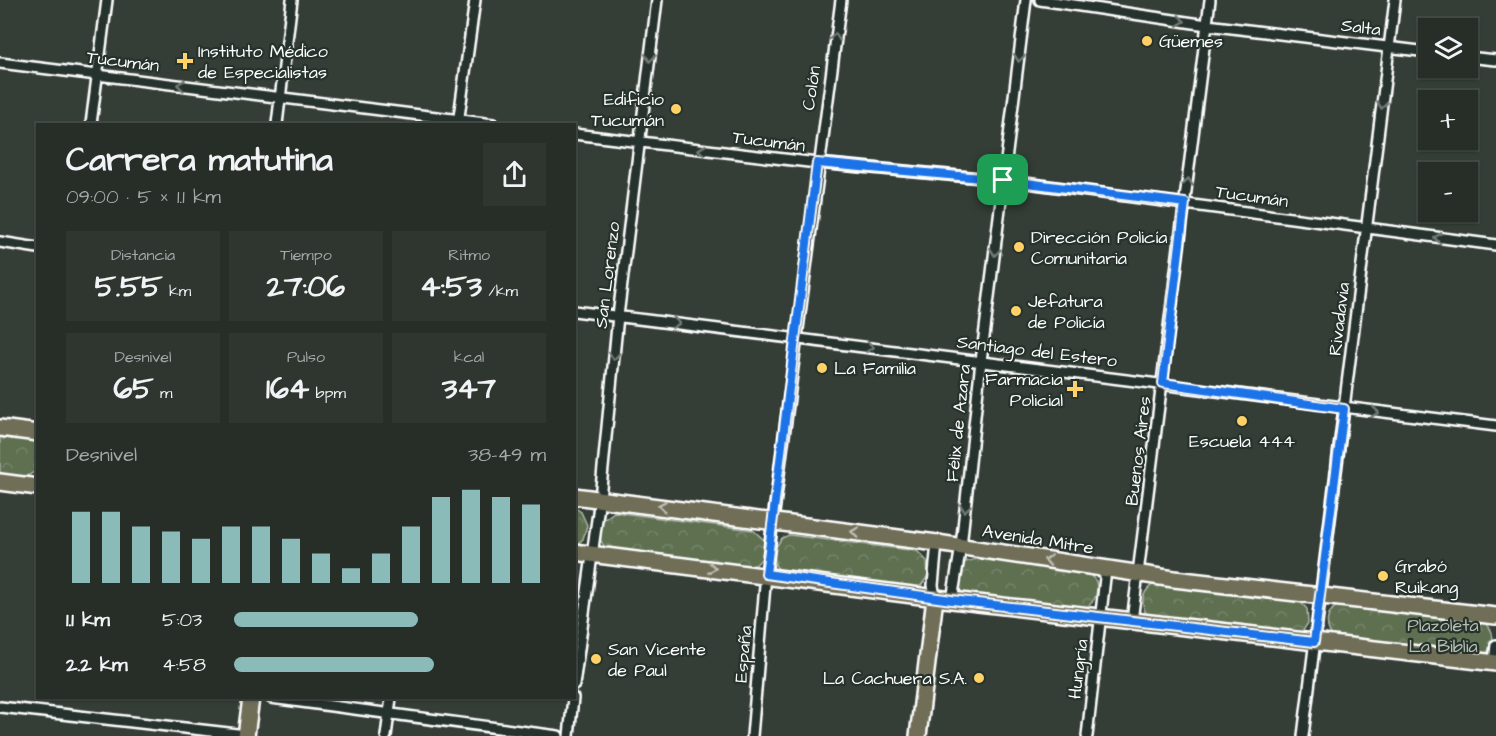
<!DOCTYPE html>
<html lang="es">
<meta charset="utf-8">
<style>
body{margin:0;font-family:"Architects Daughter",sans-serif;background:#2f3630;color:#f1f3f6;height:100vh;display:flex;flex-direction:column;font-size:22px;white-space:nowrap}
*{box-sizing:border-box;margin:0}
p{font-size:20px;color:#a4a8a8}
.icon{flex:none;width:33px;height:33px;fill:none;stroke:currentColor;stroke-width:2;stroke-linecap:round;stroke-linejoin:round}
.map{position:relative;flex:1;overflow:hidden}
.details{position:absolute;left:36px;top:123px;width:540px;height:576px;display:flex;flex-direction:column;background:#272e28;border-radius:0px;box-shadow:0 2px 4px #0004,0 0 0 2px #434a45}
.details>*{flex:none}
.controls{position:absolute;left:1418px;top:18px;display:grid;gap:12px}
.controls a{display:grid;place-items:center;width:60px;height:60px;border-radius:0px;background:#272e28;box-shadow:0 2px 4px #0004,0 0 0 2px #434a45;font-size:30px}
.pin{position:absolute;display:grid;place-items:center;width:51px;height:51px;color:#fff;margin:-26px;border-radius:12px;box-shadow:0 3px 9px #0006}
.round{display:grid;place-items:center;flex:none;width:63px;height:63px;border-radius:0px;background:#2f3630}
.headline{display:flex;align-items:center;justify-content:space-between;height:102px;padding:0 30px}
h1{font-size:33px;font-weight:700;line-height:45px}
.stats{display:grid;grid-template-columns:repeat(3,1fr);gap:9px;height:102px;padding:6px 30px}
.stats div{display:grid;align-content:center;border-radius:0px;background:#2f3630;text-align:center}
.stats b{font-size:30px;font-weight:700}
.stats small{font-size:16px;font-weight:400}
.stats p{font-size:16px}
.chart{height:168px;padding:12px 30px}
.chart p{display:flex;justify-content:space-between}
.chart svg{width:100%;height:108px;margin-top:6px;stroke:#8bbbb9;stroke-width:6}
ul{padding:0 30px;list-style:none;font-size:20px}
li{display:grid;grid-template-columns:96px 72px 1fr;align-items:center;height:45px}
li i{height:15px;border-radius:8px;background:#8bbbb9}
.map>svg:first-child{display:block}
.park{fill:url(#park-crowns);stroke:#aeb7a8;stroke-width:1.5}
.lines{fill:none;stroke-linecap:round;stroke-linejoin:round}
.street-casing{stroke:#fff;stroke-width:14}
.primary-casing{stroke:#fff;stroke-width:20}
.street{stroke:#26332d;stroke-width:9}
.primary{stroke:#716e59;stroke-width:15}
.oneway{stroke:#727a76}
.oneway2{stroke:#bfbeb4}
.route-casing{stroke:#fff;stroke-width:12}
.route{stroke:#1a73e8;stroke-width:8}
.poi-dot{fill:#ffd166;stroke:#26332d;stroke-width:2}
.labels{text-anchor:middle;stroke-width:4.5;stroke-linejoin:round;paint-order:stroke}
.street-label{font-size:18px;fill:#fff;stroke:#26332d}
.poi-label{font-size:18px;fill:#fff;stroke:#26332d;text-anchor:start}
.park-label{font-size:18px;fill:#b7beb1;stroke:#26332d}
</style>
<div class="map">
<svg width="1496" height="736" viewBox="0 0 1496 736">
<defs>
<pattern id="park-crowns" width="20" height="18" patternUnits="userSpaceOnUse" patternTransform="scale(1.5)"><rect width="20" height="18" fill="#5e6f51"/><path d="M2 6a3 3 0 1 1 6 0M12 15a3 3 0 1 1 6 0" fill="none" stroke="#76856b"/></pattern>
</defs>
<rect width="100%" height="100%" fill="#343d36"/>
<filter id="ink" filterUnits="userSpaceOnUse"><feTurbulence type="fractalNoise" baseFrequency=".0167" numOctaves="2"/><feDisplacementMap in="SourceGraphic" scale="12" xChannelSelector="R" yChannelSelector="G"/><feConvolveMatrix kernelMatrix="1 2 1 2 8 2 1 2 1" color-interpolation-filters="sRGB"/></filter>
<g filter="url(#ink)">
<!-- park -->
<path class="park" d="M0 435 30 438 36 443 37 469C26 481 15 477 0 475Z
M574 507 581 512 587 525 583 539 575 546Z
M614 512 753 530 763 539C767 553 762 562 749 569L612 552 605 548 598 535 602 521Z
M789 535 917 551 927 561 928 576 920 587 913 590 780 571 775 565 774 550 782 538Z
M980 558 1086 571 1096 581C1099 595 1094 604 1081 611L963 594C955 584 959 575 962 563Z
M1158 582 1297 598 1307 609 1308 623 1300 635 1149 618C1138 603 1142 589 1158 582Z
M1342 603 1482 620C1496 630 1496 644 1484 656L1334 639C1323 625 1326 610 1342 603Z"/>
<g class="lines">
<defs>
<path id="street" d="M1040 0 1207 25 1428 52
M1467 57 1496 60
M0 63 493 124
M91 124 107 0
M277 124 292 0
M458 124 475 0
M574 134 817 163 1003 180 1496 245
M0 242 38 248
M574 311 1496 426
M935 598 933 585 937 543
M952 600 961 546 981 361 1026 0
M1132 621 1210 0
M1494 662 1496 645
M574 685 600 498 618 316 657 0
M271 698 558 736
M0 707 246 735
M386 736 391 698
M569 736 573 698
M752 736 766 574 841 0
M1087 736 1106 569
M1303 736 1395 0"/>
<path id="primary" d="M0 428 38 433
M0 482 38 487
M574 496 937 543 1174 579 1496 616
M574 552 952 600 1496 663
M246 736 251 698
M918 736 935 598"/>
</defs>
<!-- street casing -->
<use href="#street" class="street-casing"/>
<!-- primary casing -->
<use href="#primary" class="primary-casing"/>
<!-- street -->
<use href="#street" class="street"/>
<!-- primary -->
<use href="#primary" class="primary"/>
</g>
<!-- one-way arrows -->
<defs><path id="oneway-chevron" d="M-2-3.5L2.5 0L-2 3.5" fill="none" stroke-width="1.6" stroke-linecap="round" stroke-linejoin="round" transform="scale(1.5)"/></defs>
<g class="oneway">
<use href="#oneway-chevron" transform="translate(1181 21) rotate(8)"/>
<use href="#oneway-chevron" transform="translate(835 37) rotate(-82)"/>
<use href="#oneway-chevron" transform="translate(650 58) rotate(97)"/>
<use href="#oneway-chevron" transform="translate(1019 58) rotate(97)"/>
<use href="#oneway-chevron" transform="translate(181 85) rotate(-173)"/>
<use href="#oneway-chevron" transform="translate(1382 105) rotate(97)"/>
<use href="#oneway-chevron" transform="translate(702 150) rotate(-173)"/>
<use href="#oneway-chevron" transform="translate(1188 182) rotate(-83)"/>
<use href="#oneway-chevron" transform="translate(1438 238) rotate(-173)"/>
<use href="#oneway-chevron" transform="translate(995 252) rotate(97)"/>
<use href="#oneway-chevron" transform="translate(676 323) rotate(7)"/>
<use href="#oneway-chevron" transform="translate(870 347) rotate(7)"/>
<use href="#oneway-chevron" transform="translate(614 356) rotate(96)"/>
<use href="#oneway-chevron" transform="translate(1375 412) rotate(7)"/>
<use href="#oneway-chevron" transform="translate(965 508) rotate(96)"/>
</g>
<g class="oneway2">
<use href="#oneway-chevron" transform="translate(662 506) rotate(-173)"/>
<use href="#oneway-chevron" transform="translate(855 532) rotate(-172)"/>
<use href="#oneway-chevron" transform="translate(1048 560) rotate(-171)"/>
<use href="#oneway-chevron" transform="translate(712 568) rotate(7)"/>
</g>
</g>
<g class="lines" filter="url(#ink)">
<defs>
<path id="route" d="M817 163 1003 180 1185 203 1163 383 1344 409 1314 642 952 600 766 574Z"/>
</defs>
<!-- route casing -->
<use href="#route" class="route-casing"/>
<!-- route -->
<use href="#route" class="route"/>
</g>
<!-- markers -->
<g class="poi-dot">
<circle cx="1147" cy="41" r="6"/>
<path d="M182 52h6v6h6v6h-6v6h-6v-6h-6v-6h6z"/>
<circle cx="676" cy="109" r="6"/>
<circle cx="1019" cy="247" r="6"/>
<circle cx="1016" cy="311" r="6"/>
<circle cx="822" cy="368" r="6"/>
<path d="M1072 380h6v6h6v6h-6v6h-6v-6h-6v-6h6z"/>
<circle cx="1242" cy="421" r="6"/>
<circle cx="1383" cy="576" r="6"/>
<circle cx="596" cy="659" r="6"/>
<circle cx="979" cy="678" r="6"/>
</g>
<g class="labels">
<!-- street labels -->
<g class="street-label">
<text transform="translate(1361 27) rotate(7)" y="6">Salta</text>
<text transform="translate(123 61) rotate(7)" y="6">Tucumán</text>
<text transform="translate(811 88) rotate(-82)" y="6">Colón</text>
<text transform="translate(769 141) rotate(7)" y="6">Tucumán</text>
<text transform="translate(1252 196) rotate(8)" y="6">Tucumán</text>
<text transform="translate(607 275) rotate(-83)" y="6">San Lorenzo</text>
<text transform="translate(1339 319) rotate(-83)" y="6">Rivadavia</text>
<text transform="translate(1037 351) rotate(7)" y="6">Santiago del Estero</text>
<text transform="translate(958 423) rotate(-84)" y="6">Félix de Azara</text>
<text transform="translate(1138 451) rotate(-83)" y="6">Buenos Aires</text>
<text transform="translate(1038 539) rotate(9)" y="6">Avenida Mitre</text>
<text transform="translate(743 654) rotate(-85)" y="6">España</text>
<text transform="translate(1078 669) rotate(-83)" y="6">Hungría</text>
</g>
<!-- poi labels -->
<g class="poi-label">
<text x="1159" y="47">Güemes</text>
<text x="198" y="57">Instituto Médico<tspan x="198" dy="21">de Especialistas</tspan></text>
<text x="664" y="105" text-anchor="end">Edificio<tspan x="664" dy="21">Tucumán</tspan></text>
<text x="1031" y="243">Dirección Policía<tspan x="1031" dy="21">Comunitaria</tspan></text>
<text x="1028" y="307">Jefatura<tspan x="1028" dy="21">de Policía</tspan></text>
<text x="834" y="374">La Familia</text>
<text x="1063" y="385" text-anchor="end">Farmacia<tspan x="1063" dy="21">Policial</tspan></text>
<text x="1242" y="447" text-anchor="middle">Escuela 444</text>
<text x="1395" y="572">Grabó<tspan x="1395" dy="21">Ruikang</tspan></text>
<text x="608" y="655">San Vicente<tspan x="608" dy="21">de Paul</tspan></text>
<text x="967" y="684" text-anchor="end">La Cachuera S.A.</text>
</g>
<!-- park labels -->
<g class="park-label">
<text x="1443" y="631">Plazoleta<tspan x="1443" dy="21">La Biblia</tspan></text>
</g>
</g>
</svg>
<div class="controls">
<a><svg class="icon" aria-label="layers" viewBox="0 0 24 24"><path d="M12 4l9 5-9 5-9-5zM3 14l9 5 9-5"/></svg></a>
<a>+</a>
<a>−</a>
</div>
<div class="pin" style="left:1003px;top:180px;background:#1e9e55"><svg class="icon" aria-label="arrive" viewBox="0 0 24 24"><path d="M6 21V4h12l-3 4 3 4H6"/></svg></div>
<section class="details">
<div class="headline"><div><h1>Carrera matutina</h1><p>09:00 · 5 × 1.1 km</p></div><a class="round"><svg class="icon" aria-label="share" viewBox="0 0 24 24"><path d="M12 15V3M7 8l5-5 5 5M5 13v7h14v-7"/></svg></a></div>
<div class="stats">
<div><p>Distancia</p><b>5.55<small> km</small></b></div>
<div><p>Tiempo</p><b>27:06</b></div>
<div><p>Ritmo</p><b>4:53<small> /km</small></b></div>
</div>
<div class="stats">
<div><p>Desnivel</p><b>65<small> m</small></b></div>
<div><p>Pulso</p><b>164<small> bpm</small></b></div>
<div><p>kcal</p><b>347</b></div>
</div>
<div class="chart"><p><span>Desnivel</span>38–49 m</p>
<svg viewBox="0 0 160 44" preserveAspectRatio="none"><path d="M5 44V15M15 44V15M25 44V21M35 44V23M45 44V26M55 44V21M65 44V21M75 44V26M85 44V32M95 44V38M105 44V32M115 44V21M125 44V9M135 44V6M145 44V9M155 44V12"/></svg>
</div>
<ul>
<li><b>1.1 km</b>5:03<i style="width:59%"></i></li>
<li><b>2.2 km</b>4:58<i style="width:64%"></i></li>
</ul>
</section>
</div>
